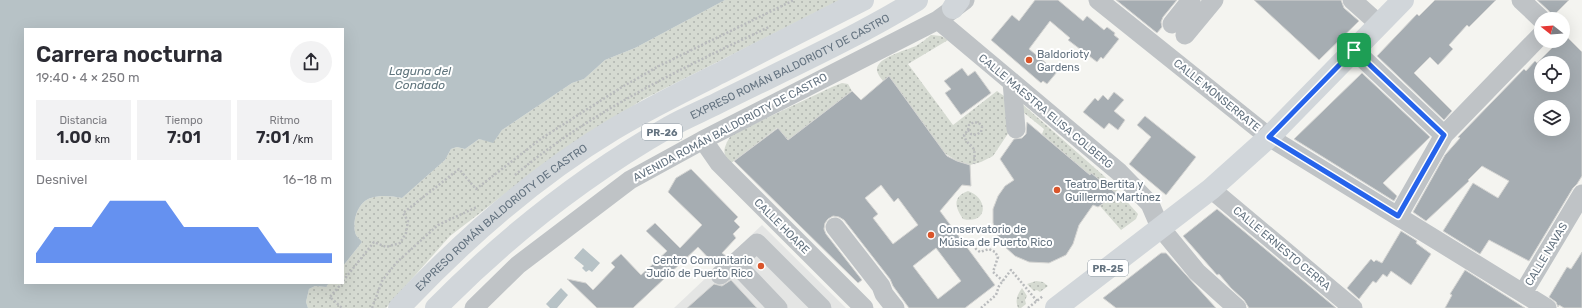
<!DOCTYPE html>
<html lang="es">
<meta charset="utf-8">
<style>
body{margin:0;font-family:Rubik,sans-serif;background:#f2f2f3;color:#2b2b33;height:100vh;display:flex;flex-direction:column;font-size:15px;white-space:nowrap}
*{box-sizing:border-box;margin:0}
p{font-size:13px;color:#7c7c81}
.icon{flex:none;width:22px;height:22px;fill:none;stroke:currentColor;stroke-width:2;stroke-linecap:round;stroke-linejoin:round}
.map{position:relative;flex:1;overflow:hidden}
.drawer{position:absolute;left:24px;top:28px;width:320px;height:256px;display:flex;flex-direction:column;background:#fff;border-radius:0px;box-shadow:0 4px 16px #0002}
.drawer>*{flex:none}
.needle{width:26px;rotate:287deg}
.buttons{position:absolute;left:1534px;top:12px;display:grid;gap:8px}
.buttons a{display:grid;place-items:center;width:36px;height:36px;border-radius:50%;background:#fff;box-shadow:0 4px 16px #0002;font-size:20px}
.pin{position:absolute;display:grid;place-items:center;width:34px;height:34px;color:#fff;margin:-17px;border-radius:8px;box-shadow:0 2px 6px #0006}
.round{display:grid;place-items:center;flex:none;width:42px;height:42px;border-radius:21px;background:#f2f2f3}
.head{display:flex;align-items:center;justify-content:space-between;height:68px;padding:0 12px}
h1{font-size:22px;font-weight:600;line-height:30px}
.figures{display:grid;grid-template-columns:repeat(3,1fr);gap:6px;height:68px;padding:4px 12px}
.figures div{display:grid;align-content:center;border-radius:0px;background:#f2f2f3;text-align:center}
.figures b{font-size:17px;font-weight:600}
.figures small{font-size:11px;font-weight:400}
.figures p{font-size:11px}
.chart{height:112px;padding:8px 12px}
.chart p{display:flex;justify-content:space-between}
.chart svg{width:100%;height:72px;margin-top:4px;fill:#2563eb;opacity:.7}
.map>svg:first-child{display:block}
.built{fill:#e4e5e4}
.grass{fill:url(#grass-dots)}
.water{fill:#b7c2c6}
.building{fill:#a6adb2;stroke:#d5d5d3;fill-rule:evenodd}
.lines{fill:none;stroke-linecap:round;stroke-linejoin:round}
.path{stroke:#b9bbbd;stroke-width:2.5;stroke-dasharray:2 2;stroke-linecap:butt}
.minor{stroke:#bfc3c6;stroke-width:19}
.major{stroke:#d1d6da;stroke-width:22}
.highway{stroke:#d1d6da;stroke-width:22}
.route-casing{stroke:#fff;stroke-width:8}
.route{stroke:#2563eb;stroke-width:5}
.poi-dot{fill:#d9552b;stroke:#fff;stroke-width:1.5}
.labels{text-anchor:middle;stroke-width:4;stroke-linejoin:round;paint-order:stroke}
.shield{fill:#fff;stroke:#929da6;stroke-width:1}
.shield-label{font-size:10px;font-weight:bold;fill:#647380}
.poi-label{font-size:11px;fill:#647380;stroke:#fff;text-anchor:start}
.street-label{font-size:11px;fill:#647380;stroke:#fff}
.water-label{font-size:12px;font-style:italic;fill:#60757d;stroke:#fff}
</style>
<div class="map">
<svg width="1582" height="308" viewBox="0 0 1582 308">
<defs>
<pattern id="grass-dots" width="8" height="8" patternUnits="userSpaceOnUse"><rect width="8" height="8" fill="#d5dad1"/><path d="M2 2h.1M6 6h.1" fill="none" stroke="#b0b5af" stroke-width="1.8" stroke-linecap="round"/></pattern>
</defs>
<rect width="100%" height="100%" fill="#f4f4f0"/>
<!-- built -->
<path class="built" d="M762 225 846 308H674Z"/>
<!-- grass -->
<path class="grass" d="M725 0H840L642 100 544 164 450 236 386 308H308L306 302 309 289 315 286 326 287 329 283H343V266L362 242C361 240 357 237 356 235 351 223 358 201 371 198 382 195 391 196 402 198L445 160 451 149 457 147 465 149 479 139 493 142 502 130 572 83 584 79 605 60 635 48Z
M931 35 941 36 948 40 908 64 953 125 997 91 1004 96 1009 132 993 156 981 162 970 165 957 161 929 143 889 76 883 81C879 76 874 70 879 64 885 56 906 50 916 46 921 43 926 39 931 35Z
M842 83 848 84 852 91 788 140 777 128 730 164C721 153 724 147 731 135L832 87Z
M1021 103 1104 176 1138 214 1136 219 1121 230 1100 206 1117 194 1091 174 1090 175 1042 134 1044 129 1023 112Z
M968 191C989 198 988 225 963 219 955 207 952 197 968 191Z
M1036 281 1043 282 1048 286 1040 292 1037 290 1034 291 1027 284Z
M1022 288 1027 296 1025 300 1026 304 1021 308H1018C1015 300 1017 295 1022 288Z"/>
<!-- water -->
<path class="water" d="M0 0H725L635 48 605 60 584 79 572 83 502 130 493 143 479 139 465 149 457 147 451 149 445 160 402 198C391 196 381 195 371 198 358 201 351 223 356 235 357 237 361 240 362 242L343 266V29H25V283H329L326 287 315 286 309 289 306 302 308 308H0Z
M583 248 600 263 592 272 589 270 586 272 582 268 584 266 574 258Z
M561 288 568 295 557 308H550L546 304Z"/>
<!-- building -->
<path class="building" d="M1035 0H1058L1083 21 1087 16 1104 30 1107 27 1115 33 1114 35 1119 39 1103 59 1101 57 1097 62 1068 40 1070 38 1050 21 1029 49 1057 72 1047 84 1043 81 1041 83 991 40 1012 15 1019 21Z
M1116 0H1177L1163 17 1161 22 1162 27 1157 33Z
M1254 0H1341L1344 8 1359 21 1319 60Z
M1435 0H1496L1469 27 1467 25 1449 45 1453 49 1438 65 1430 57 1414 73 1452 111 1444 120 1377 56 1417 14 1419 16Z
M1537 0H1569L1552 17 1549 11Z
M1563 33 1582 52V176L1577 184 1573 188 1529 261 1489 240 1480 254 1443 231 1473 183 1498 198 1509 181 1482 166 1468 180 1469 181 1426 221 1413 212 1445 155 1460 138 1458 137 1524 69 1526 71 1535 61 1537 63 1553 47 1548 43 1550 41H1563ZM1537 63H1563V85H1541V67ZM1541 107H1563V129H1541Z
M962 68 968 76 975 71 991 93 961 115 945 93 951 89 944 81Z
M1362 73 1430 137 1383 183 1397 196 1394 201 1294 139Z
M889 76 947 156 957 161 970 165 971 186 962 185 940 211 995 285 965 308H909L893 286 890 279 844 220 839 217 833 216 828 219 825 223 824 229 826 234 862 280 858 283 734 161 778 128 788 140 852 91 861 100ZM881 185 894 202 898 198 918 225 893 244 873 218 878 214 865 198ZM936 248 961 281 938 299 913 266Z
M1114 92 1124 100 1114 111 1125 120 1118 130 1109 123 1104 129 1083 112 1095 98 1098 101 1103 95 1108 100Z
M1145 116 1196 157 1166 195 1129 164 1151 137 1137 125Z
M1027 122 1090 175 1091 173 1117 194 1098 207 1093 205 1079 225 1073 244 1066 255 1049 263 1029 262 1015 256 1004 246 997 234 993 223V209L998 196 1005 186 1014 180 1000 159 1014 139 1022 138 1026 134Z
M691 169 738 217 734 221 740 227 733 234 736 238 722 253 726 256 715 265 698 247 633 308H597L567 279 586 283 593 290 615 267 611 263 621 254 641 275 667 251 646 231 655 223 680 248 702 225 668 192 676 178Z
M1217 209 1336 308H1249L1244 300 1231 288 1219 274 1217 275 1183 236Z
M1401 231 1417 241 1416 243 1431 254 1411 285 1391 271 1387 277 1383 274 1376 283 1373 281 1359 299 1347 288 1371 259 1374 262 1376 260 1382 263Z
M1582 252V308H1564L1559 305 1558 307 1556 302 1549 297 1567 267 1571 269Z
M1161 253H1166L1216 308H1116L1103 298Z
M1465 270 1498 291 1525 308H1445L1452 295 1450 294Z
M731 280 757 308H687L714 284 722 286Z"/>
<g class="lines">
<!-- path -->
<path class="path" d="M968 130 971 134 976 135 981 132 982 127 979 123 974 122 969 125 968 130 964 135C968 150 977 140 974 164
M515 175C590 112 680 69 769 27
M975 244 976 249 980 252 989 249 995 252 998 257 993 272 1003 281
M343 281 374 242 386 247 400 243 406 233 408 221 403 213 459 169 476 189 542 138 622 87 659 66 794 0
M342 283 330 297 342 308
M372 308 382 281 396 263 438 225 477 207
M981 308 996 295 999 286 1011 270 1037 301
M1028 308 1043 296"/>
<!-- minor -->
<path class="minor" d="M1098 0 1269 137 1547 308
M1352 0 1379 24
M1521 0 1541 19
M938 20 1119 172 1150 204 1160 227 1197 272 1237 308
M1172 24 1191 0
M1185 35 1214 0
M1354 50 1444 135
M1012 82 1016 129
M703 140 719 163 864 308
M1211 189 1353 308
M1398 216 1444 135 1541 35
M835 227 881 286 884 294 895 308
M720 275 735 263
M1523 293 1582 194
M474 308 518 265 630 180 703 140 938 20 965 0
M778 308 735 263 757 243 822 308"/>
<!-- major -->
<path class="major" d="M1056 308 1211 189 1269 137 1403 0"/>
<!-- highway -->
<g class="highway">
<path d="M953 8 959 0"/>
<path id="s1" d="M399 308C463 240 534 177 614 129 651 107 688 89 726 70 772 46 818 23 863 0"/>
<path id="s2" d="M436 308C506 237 583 176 669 127 685 118 702 111 718 103 784 70 853 39 917 0"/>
</g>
</g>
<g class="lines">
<defs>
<path id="route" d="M1354 50 1444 135 1398 216 1269 137Z"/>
</defs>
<!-- route casing -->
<use href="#route" class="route-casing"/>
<!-- route -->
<use href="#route" class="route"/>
</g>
<!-- markers -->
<g class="poi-dot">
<circle cx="1029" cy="60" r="4"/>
<circle cx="1057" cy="190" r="4"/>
<circle cx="931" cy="235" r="4"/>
<circle cx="761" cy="266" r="4"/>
</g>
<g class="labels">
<!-- shield labels -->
<g class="shield">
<rect x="642" y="124" width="40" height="16" rx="3"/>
<rect x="1088" y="260" width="40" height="16" rx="3"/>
</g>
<g class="shield-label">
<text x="662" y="136">PR-26</text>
<text x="1108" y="272">PR-25</text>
</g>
<!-- poi labels -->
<g class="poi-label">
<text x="1037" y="58">Baldorioty<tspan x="1037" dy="13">Gardens</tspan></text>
<text x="1065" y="188">Teatro Bertita y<tspan x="1065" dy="13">Guillermo Martínez</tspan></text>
<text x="939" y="233">Conservatorio de<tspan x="939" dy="13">Música de Puerto Rico</tspan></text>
<text x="753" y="264" text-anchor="end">Centro Comunitario<tspan x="753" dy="13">Judío de Puerto Rico</tspan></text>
</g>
<!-- street labels -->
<g class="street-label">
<text dy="4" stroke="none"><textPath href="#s2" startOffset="431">EXPRESO ROMÁN BALDORIOTY DE CASTRO</textPath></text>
<text transform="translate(1217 95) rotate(39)" y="4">CALLE MONSERRATE</text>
<text transform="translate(1046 111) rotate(40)" y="4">CALLE MAESTRA ELISA COLBERG</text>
<text transform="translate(730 127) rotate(-28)" y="4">AVENIDA ROMÁN BALDORIOTY DE CASTRO</text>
<text dy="4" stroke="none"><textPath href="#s1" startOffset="137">EXPRESO ROMÁN BALDORIOTY DE CASTRO</textPath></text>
<text transform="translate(782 226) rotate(45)" y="4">CALLE HOARE</text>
<text transform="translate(1282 248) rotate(40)" y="4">CALLE ERNESTO CERRA</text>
<text transform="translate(1546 254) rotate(-59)" y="4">CALLE NAVAS</text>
</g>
<!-- water labels -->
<g class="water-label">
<text x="420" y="75">Laguna del<tspan x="420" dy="14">Condado</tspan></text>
</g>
</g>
</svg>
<div class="buttons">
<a><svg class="needle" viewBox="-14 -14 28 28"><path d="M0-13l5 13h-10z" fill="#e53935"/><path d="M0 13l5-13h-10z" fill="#7c7c81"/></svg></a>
<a><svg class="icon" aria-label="locate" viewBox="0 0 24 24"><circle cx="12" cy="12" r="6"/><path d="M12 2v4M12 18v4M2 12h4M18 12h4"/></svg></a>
<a><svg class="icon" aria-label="layers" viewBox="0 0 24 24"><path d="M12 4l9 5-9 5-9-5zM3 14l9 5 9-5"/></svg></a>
</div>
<div class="pin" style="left:1354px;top:50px;background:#1e9e55"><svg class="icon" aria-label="arrive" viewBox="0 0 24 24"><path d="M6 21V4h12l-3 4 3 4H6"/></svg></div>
<section class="drawer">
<div class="head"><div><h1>Carrera nocturna</h1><p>19:40 · 4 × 250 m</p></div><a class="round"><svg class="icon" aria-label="share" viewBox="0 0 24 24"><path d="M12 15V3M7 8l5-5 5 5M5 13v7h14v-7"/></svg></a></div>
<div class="figures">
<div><p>Distancia</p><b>1.00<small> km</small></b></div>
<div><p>Tiempo</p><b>7:01</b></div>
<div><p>Ritmo</p><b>7:01<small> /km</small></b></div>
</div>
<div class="chart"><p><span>Desnivel</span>16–18 m</p>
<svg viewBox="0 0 160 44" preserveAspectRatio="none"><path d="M0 44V38L10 22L20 22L30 22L40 6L50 6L60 6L70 6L80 22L90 22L100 22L110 22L120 22L130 38L140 38L150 38L160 38V44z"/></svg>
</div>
</section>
</div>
